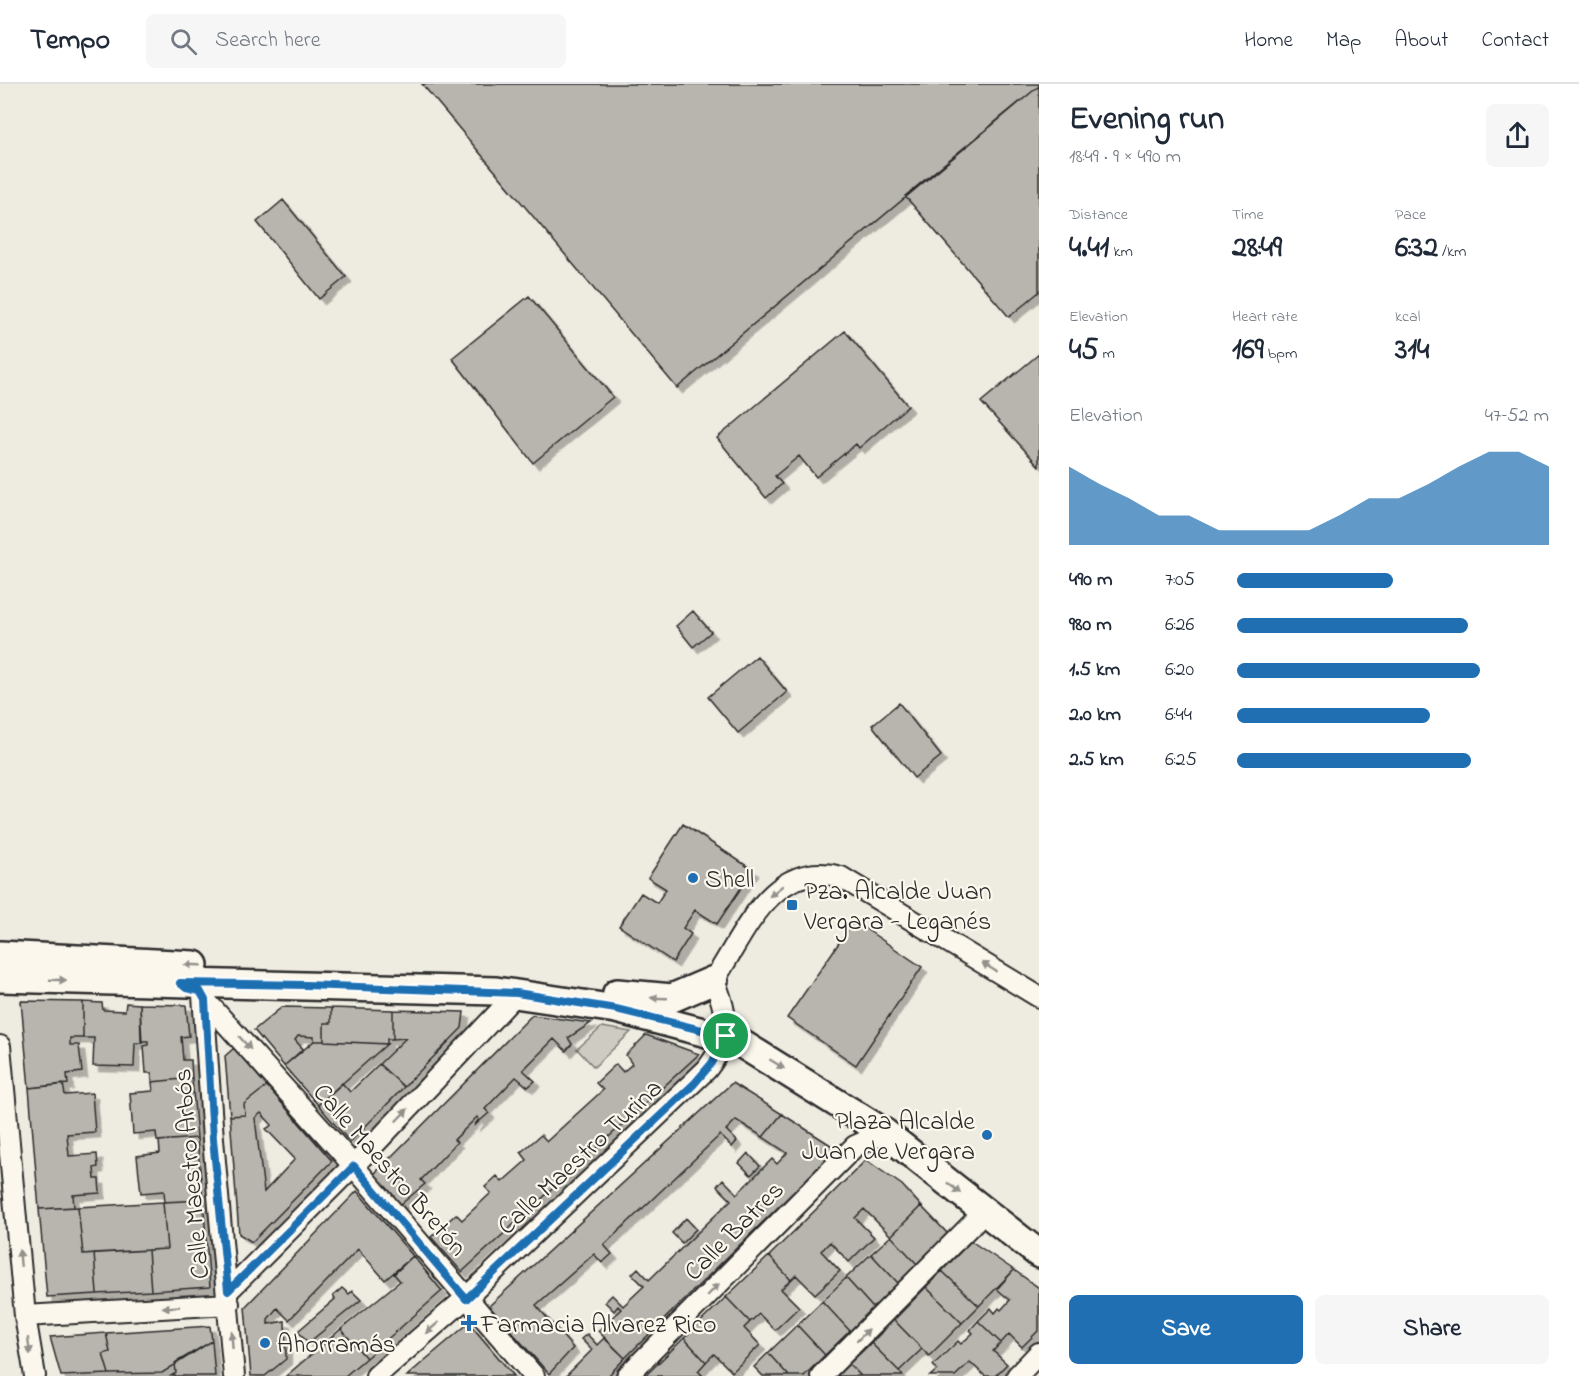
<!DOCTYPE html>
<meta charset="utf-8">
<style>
body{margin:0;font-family:"Indie Flower",sans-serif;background:#f6f6f7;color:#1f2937;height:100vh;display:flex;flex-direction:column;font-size:22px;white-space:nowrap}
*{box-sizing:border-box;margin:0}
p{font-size:20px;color:#747a83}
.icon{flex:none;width:33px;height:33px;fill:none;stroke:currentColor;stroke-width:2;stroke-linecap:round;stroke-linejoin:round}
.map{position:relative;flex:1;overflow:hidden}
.side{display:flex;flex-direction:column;background:#fff;width:540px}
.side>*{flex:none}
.pin{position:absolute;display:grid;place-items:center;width:51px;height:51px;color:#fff;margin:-26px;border:3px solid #fff;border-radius:50%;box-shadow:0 2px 6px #0007}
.round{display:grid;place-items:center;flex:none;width:63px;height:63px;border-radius:9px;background:#f6f6f7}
.head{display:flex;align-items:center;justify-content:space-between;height:102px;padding:0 30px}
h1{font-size:33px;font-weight:700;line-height:45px}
.stats{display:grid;grid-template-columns:repeat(3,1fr);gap:9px;height:102px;padding:6px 30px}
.stats div{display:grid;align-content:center}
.stats b{font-size:30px;font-weight:700}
.stats small{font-size:16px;font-weight:400}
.stats p{font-size:16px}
.chart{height:168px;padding:12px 30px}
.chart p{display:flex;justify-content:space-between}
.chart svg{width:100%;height:108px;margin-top:6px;fill:#1f6fb2;opacity:.7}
.cta{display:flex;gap:12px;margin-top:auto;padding:12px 30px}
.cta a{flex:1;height:69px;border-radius:9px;background:#1f6fb2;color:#fff;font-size:24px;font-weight:700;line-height:69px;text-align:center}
.cta a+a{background:#f6f6f7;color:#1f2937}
ul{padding:0 30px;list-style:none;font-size:20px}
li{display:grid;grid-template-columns:96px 72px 1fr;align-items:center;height:45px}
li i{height:15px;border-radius:8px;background:#1f6fb2}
header{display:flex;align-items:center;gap:36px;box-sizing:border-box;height:84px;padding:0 30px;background:#fff;border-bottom:2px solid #e0e1e3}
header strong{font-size:28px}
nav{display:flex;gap:33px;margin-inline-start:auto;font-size:21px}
.search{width:420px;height:54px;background:#f6f6f7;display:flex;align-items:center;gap:15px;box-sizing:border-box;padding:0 21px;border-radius:9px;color:#747a83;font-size:22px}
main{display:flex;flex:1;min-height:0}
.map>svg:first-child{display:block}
.green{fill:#cecbc2;stroke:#7c7b76;stroke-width:1.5}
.building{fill:#b8b5ae;stroke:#2b2b2b;stroke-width:1.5;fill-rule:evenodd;filter:url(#shadow)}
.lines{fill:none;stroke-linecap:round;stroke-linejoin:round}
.street-casing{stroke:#2b2b2b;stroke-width:24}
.secondary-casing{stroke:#2b2b2b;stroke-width:32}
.street{stroke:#fbf7ec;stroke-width:20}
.secondary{stroke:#fbf7ec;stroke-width:27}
.oneway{fill:#93918c}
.route-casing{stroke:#fff;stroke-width:12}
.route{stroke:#1f6fb2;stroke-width:8}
.poi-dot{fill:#1f6fb2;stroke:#fbf7ec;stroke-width:2}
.labels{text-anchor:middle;stroke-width:4.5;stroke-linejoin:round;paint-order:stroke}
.poi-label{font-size:26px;fill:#2b2b2b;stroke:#fbf7ec;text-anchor:start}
.street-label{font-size:26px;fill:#2b2b2b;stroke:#fbf7ec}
</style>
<header>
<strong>Tempo</strong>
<div class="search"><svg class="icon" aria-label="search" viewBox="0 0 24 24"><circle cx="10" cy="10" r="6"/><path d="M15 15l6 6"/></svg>Search here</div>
<nav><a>Home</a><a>Map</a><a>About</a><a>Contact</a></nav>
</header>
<main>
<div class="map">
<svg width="1039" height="1292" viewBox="0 0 1039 1292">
<defs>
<filter id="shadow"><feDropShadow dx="5.5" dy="5.5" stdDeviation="0" flood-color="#0004"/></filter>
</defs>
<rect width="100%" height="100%" fill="#eeebe0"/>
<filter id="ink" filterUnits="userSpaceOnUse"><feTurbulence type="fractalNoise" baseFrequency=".0167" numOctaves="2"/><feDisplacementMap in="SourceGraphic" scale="12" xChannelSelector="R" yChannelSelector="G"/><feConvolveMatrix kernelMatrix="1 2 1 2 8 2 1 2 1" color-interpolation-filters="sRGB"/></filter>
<g filter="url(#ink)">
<!-- green -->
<path class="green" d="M602 943 631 948 594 983 577 965Z"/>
<!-- building -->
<path class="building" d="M422 0H1039V2L677 304Z
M1039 2V208L1009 233 905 112Z
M283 116 346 193 319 215 257 138Z
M529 212 613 313 533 379 452 274Z
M845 247 908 322 859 364 856 360 816 393 799 372 775 392 782 400 766 414 717 354Z
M1039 270V382L981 318Z
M693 527 711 548 693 563 676 542Z
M757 572 787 608 738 649 708 613Z
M899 619 941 672 914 694 872 641Z
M683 740 753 786 717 840 695 826 683 844 691 850 673 878 619 842 641 809 657 819 666 805 648 794Z
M854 837 922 883 856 981 787 934Z
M21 917 83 918V954H70V961H79L82 988 67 990 68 1000 29 1004Z
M83 918 102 919 103 926 125 927 126 919 140 920 142 959H135L134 983 93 982 94 954H83Z
M140 920 186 921 189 952 181 953 183 976H191L192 994 152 998V989H146L144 962 148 961V957H141Z
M282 923 331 924V939H324V957H314V953L298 952 295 956 303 965 284 982 254 946Z
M331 924 393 926V955H387V960L324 957V939H331Z
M393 926 464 928 462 944 404 1003 379 980 406 954 393 955Z
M532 931 591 939 568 954 572 960 566 967 554 955 523 986 535 997 528 1003 516 993 485 1025 489 1029 474 1042 479 1035 477 1033 454 1056 457 1058 421 1096 425 1100 400 1121 374 1090Z
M646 951 699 970 462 1188 431 1153 456 1130 462 1136 491 1109 485 1103 497 1092 502 1098 527 1076 521 1068 541 1051 547 1057 603 1006 596 999 616 980 623 988 632 980 626 971Z
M314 957H324L387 960 318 1021 284 982Z
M234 964 267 1002 244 1020 245 1031 230 1032 225 972Z
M379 980 404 1003 350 1058 318 1021 342 999 350 1008Z
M192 994 197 1054 157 1057 156 1048 133 1050 130 1009 153 1007 152 998Z
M732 999 782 1030 763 1053 736 1036 726 1046 737 1057 732 1063 720 1051 604 1161 612 1170 602 1179 594 1170 536 1221 573 1264 549 1290 489 1222Z
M63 1000 65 1011 92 1009 95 1048 67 1050 69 1072 97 1070 98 1083 94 1084 95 1095H99L100 1109 73 1111 74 1123 39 1125 29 1004Z
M267 1002 332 1077 252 1158 239 1150 230 1032 245 1031 244 1020ZM261 1029 272 1041 266 1045 295 1075 264 1108 255 1034Z
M782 1030 837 1065 625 1274 598 1247 621 1225 618 1222 614 1227 605 1218 612 1211 623 1222 644 1202 632 1190 638 1184 649 1196 731 1116 717 1102 723 1095 737 1110 772 1075 777 1080 787 1069 763 1053Z
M197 1054 203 1116 165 1118 164 1107 141 1109 137 1072 160 1069 159 1057Z
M748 1069 760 1082 751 1091 739 1079Z
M866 1076 902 1101 921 1122 891 1152 864 1125 855 1134 874 1153 849 1178 830 1158 821 1167 840 1187 815 1210 796 1191 791 1196 769 1172Z
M357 1107 413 1172 385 1196 358 1165 289 1236 277 1224 268 1235V1240L285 1237 286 1275 265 1292H251L245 1223Z
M203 1116 210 1203 151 1207 148 1166 167 1165 163 1118Z
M163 1118 167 1165 83 1170 78 1123Z
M921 1122 948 1150 917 1180 891 1152Z
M78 1123 83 1170 94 1169 97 1210 47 1213 39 1125Z
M686 1134 696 1145 682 1159 672 1149Z
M891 1152 917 1180 898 1199 871 1170Z
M971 1157 1014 1186 979 1222 942 1187Z
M148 1166 151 1207 97 1210 94 1169Z
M871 1170 898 1199 873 1224 846 1194Z
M413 1172 442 1207 366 1274 341 1245 400 1197 394 1190Z
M769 1172 791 1196 781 1205 799 1223 775 1246 759 1230 750 1238 726 1213Z
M1014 1186 1039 1204V1246L1022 1263 1009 1250 1001 1259 978 1237 991 1224 995 1229 999 1224 1001 1226 1010 1216 997 1205Z
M942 1187 979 1222 962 1239 926 1203Z
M846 1194 873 1224 850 1247 822 1217Z
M926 1203 962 1239 929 1272 894 1236Z
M342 1204 349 1210 352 1207 361 1216 308 1259 298 1247 335 1215 333 1212Z
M726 1213 750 1238 744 1244 760 1261 732 1288 714 1270 706 1278 684 1254Z
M822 1217 850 1247 825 1271 797 1241Z
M894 1236 922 1265 899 1287 871 1259Z
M978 1237 1001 1259 993 1267 1007 1280 995 1292H985L970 1278 955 1292H930L937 1286 933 1281 958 1257 961 1260 973 1249 970 1246Z
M469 1239 514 1292H407L424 1277Z
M797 1241 825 1271 804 1292H789L768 1269Z
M210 1242 212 1257 162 1289 109 1290 103 1270 110 1268 106 1249Z
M341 1245 366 1274 345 1292H286Z
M106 1249 110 1268 103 1270 109 1290 61 1292 50 1253Z
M587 1250 597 1261 604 1254 625 1274 608 1292H566L592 1266 581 1255Z
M684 1254 706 1278 698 1287 703 1292H645Z
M212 1257 215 1292H171L176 1289 175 1279Z
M871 1259 899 1287 903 1292H861L849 1280Z
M768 1269 789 1292H763L754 1283Z
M849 1280 861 1292H837Z"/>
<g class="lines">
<defs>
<path id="street" d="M203 911 213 1055 234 1292
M205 916 338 1064 534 1292
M0 962 25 1232 35 1292
M228 1207 370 1065 517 909
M25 1232 229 1220
M376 1292 466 1214 707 985C731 954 729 932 714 896 744 851 772 774 841 793L1039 913
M627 1292 855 1062 885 1049
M821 1292 984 1128
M1017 1292 1039 1269"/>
<path id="secondary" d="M0 871 194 881
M0 894 496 907 616 925 737 957 885 1049 1039 1170
M617 909 672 914 714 896"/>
</defs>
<!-- street casing -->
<use href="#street" class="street-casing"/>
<!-- secondary casing -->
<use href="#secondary" class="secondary-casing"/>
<!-- street -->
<use href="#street" class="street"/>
<!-- secondary -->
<use href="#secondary" class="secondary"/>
</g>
<!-- one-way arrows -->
<defs><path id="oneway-solid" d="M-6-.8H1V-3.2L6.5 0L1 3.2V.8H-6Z" transform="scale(1.5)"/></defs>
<g class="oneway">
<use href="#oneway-solid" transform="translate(776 807) rotate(141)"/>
<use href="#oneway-solid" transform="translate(193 881) rotate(-178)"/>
<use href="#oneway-solid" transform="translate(989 883) rotate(-148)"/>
<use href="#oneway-solid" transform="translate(58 896) rotate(2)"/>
<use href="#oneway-solid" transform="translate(659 914) rotate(-178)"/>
<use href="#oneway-solid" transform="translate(245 959) rotate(48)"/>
<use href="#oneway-solid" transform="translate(777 980) rotate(32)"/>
<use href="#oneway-solid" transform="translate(402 1031) rotate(-46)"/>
<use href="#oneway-solid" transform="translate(954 1104) rotate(38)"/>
<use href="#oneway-solid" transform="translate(20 1174) rotate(-95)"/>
<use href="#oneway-solid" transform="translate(713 1206) rotate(-45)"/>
<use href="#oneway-solid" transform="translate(171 1223) rotate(177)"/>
<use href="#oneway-solid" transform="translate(432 1244) rotate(139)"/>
<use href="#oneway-solid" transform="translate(863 1251) rotate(-45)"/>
<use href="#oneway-solid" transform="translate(232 1256) rotate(-94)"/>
<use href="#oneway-solid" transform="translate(29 1262) rotate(82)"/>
</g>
</g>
<g class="lines" filter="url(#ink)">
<defs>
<path id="route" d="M180 899 306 901 517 909 616 925 726 952 712 979 694 1000 466 1215 354 1082 228 1207 213 1055 205 916 200 907 186 904Z"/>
</defs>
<!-- route casing -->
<use href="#route" class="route-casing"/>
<!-- route -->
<use href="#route" class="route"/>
</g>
<!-- markers -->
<g class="poi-dot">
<circle cx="693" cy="794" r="6"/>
<rect x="786" y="815" width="12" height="12" rx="3"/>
<circle cx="987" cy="1051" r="6"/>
<path d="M466 1230h6v6h6v6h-6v6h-6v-6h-6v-6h6z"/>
<circle cx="265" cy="1259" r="6"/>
</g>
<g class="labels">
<!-- poi labels -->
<g class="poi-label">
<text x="705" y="803">Shell</text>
<text x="804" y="815">Pza. Alcalde Juan<tspan x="804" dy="30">Vergara - Leganés</tspan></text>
<text x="975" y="1045" text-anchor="end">Plaza Alcalde<tspan x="975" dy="30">Juan de Vergara</tspan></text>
<text x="481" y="1248">Farmacia Alvarez Rico</text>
<text x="277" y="1268">Ahorramás</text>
</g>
<!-- street labels -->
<g class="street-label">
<text transform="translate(579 1072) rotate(-43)" y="9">Calle Maestro Turina</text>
<text transform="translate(391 1085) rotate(49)" y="9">Calle Maestro Bretón</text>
<text transform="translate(190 1090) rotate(-95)" y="9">Calle Maestro Arbós</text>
<text transform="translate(733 1146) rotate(-45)" y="9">Calle Batres</text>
</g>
</g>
</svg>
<div class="pin" style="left:726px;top:952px;background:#1e9e55"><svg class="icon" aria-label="arrive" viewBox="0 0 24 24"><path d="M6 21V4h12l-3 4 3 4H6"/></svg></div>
</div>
<section class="side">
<div class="head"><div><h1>Evening run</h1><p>18:49 · 9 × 490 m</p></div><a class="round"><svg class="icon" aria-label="share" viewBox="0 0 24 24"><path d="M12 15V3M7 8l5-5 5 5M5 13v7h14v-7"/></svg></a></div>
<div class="stats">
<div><p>Distance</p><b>4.41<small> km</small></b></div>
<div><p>Time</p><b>28:49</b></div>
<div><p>Pace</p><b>6:32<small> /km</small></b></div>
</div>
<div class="stats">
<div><p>Elevation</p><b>45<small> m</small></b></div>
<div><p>Heart rate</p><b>169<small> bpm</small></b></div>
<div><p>kcal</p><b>314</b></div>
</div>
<div class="chart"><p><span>Elevation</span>47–52 m</p>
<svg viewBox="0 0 160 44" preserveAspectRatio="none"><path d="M0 44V12L10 19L20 25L30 32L40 32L50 38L60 38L70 38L80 38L90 32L100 25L110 25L120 19L130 12L140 6L150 6L160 12V44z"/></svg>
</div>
<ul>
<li><b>490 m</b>7:05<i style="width:50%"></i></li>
<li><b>980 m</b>6:26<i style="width:74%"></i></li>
<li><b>1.5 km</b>6:20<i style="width:78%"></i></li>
<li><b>2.0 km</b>6:44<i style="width:62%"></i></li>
<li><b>2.5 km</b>6:25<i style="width:75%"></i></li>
</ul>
<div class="cta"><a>Save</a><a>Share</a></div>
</section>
</main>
